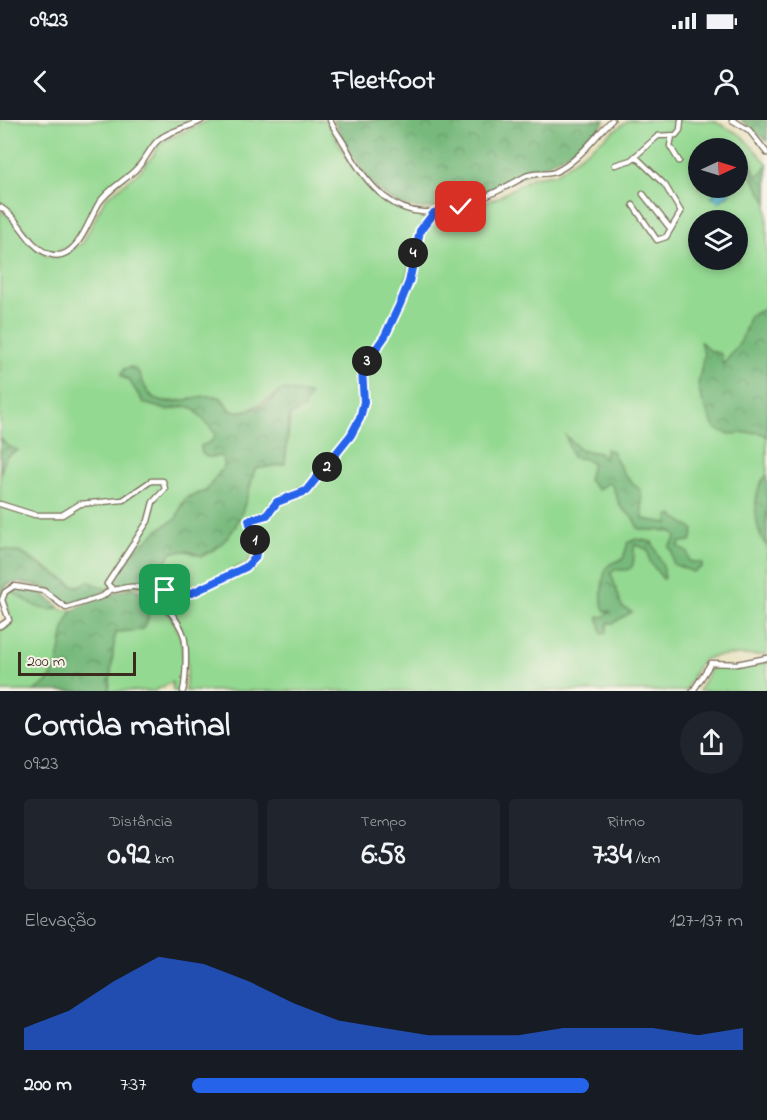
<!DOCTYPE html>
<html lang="pt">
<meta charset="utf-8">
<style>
body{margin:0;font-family:"Indie Flower",sans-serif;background:#20242c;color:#f1f3f6;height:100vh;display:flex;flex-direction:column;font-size:22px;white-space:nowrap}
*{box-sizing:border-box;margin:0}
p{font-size:20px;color:#9ea1a6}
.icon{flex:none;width:33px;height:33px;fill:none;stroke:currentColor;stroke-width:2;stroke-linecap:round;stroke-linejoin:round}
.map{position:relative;height:571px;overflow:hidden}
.panel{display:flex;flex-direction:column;background:#171b24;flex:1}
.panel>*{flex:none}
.needle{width:39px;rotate:86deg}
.controls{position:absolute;left:688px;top:18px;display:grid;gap:12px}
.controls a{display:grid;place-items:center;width:60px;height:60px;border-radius:50%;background:#171b24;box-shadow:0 3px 9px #0003;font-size:30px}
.scale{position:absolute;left:18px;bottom:15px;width:118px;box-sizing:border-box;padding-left:6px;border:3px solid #3b2a1e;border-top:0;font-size:16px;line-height:21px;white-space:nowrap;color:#3b2a1e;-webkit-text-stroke:4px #f7f3e8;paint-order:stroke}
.pin{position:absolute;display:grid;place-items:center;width:51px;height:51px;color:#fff;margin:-26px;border-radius:12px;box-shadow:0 3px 9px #0006}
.km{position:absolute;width:30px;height:30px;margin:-15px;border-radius:50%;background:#222;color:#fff;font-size:16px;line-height:30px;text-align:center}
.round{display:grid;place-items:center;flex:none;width:63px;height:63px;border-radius:32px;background:#20242c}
.headline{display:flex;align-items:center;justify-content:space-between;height:102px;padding:0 24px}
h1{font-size:33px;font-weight:800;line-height:45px}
.stats{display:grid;grid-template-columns:repeat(3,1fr);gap:9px;height:102px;padding:6px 24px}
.stats div{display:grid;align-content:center;border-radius:6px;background:#20242c;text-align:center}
.stats b{font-size:30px;font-weight:800}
.stats small{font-size:16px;font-weight:400}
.stats p{font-size:16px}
.chart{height:168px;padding:12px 24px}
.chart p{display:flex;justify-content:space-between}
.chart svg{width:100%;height:108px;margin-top:6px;fill:#2563eb;opacity:.7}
ul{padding:0 24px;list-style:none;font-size:20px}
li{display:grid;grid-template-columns:96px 72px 1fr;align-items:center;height:45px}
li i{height:15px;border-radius:8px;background:#2563eb}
.status{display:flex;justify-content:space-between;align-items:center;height:42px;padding:0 30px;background:#171b24;direction:ltr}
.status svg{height:16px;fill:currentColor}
header{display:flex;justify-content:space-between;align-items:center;height:78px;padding:0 24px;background:#171b24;font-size:27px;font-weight:800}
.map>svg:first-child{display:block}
.green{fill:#94d992;stroke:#688258;stroke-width:1.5;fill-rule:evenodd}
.forest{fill:url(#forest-crowns);stroke:#59724d;stroke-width:1.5}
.water{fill:url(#water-ripples);stroke:#4c767d;stroke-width:1.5}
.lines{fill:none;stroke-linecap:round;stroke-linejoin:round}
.minor-casing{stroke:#786a57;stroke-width:7}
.minor{stroke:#fff;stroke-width:4.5}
.route-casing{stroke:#fff;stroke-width:12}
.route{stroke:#2563eb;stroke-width:8}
</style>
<div class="status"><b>09:23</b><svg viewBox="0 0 49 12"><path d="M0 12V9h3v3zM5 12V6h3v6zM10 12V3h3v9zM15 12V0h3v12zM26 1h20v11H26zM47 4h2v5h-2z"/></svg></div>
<header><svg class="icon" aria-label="back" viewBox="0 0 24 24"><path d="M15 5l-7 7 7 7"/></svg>Fleetfoot<svg class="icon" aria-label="person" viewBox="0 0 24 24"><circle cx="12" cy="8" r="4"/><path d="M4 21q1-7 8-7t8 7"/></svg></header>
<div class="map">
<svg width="767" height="571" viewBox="0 0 767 571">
<defs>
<pattern id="forest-crowns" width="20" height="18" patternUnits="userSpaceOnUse" patternTransform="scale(1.5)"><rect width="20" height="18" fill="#77b97c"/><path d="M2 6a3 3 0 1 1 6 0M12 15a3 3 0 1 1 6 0" fill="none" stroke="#639765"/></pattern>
<pattern id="water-ripples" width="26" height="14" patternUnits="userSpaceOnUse" patternTransform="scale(1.5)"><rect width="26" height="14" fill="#5ec1dc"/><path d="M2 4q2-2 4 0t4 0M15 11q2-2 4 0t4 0" fill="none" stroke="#4f9db2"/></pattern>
</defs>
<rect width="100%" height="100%" fill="#f7f3e8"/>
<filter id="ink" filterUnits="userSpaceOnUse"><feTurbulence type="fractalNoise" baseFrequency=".0167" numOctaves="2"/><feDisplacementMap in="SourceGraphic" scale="12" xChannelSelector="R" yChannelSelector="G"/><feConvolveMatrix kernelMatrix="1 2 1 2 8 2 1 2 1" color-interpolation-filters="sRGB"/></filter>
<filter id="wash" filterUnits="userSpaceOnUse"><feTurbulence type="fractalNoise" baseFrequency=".008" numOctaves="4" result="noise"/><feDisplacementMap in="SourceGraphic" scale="24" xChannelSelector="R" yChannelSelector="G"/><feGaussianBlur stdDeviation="1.35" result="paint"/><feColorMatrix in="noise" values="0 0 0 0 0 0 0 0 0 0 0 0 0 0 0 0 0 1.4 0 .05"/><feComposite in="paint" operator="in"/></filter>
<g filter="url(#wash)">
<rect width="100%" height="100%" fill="#e8e2c0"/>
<!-- green -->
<path class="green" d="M0 0H199L155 20 135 48 98 80 81 117 69 127 53 133C30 127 20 96 0 84Z
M210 0H326C338 23 365 72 388 84 401 91 415 93 429 95L415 117 405 166 392 198 361 245 363 281 353 309 310 363 274 382 264 395 248 399 255 427 248 442 194 469 153 465C166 458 162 442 172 432L187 431 202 436C240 418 244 385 255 349L285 343 293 272C278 268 258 292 233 292L221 278 215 276C185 277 153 296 140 257L124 249 122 257 129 260 144 283 167 290 186 286 193 287 216 314 211 322 201 326 202 333 210 337 222 336 225 345 206 371 189 376 182 383 176 399 162 407 136 430 109 470 73 465 21 433 0 429V90L14 101 38 130 47 136 58 137 83 123 105 79 138 53 153 36 161 22Z
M629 0 714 1 741 15 767 43V534C751 537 711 531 701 542 694 550 691 562 685 571H185L188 546 181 506 148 469 190 475 249 446C264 433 256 418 251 402L267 397 282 382 301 376 341 331 365 285V249L401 187 420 116 429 102 497 78 533 57 555 54ZM699 28H738V68H699ZM699 100H738V140H699Z
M14 469 45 475 62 490H73C61 511 65 565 33 571 23 571 10 571 0 571V511L10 504C12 492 3 484 7 472Z
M146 473C184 500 186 529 181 571H173L172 562 154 571H109L115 513 143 509C151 498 149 485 146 473Z
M767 542V571H699L710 550 714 547 740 548Z"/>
<!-- forest -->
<path class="forest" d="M333 0H605C587 27 558 38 531 52 491 71 431 107 388 78 361 60 349 26 333 0Z
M741 0H767V21Z
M750 40 756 56 763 52 767 45V83L752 57Z
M767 188V316C751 306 732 322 714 307L701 278 698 265 704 234 700 221 709 230 721 234 723 245 741 221 750 195Z
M131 247C145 251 141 273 157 280 175 287 196 274 215 276L221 278 230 290C240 294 263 288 272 280 276 276 275 272 282 270L310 274 303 289 289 296 285 344 255 349C244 385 241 418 202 436L187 431 172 432C162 441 165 456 155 465 145 465 116 468 110 466V461L131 434 162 407 176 399 185 379 206 371 225 345 222 336 207 337 202 333 201 326 211 322 216 314 193 288 186 286 167 290 144 283 129 260 121 255 124 249Z
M566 316 581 330 599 333 604 338 606 329 612 331 624 354 641 371 643 399 668 403V396L672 395 694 410 691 421 680 422 679 427 688 433 689 441 702 443V447L693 452 673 444 672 431 669 427 676 418 675 414C665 407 651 413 638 408L633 398 620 386 612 365 607 363 598 370 588 360 592 344 585 339 572 337Z
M0 318 6 325 18 330 6 337 0 354Z
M767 355V426C753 412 751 368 767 355Z
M636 419 652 422 663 446 665 458 663 459 650 442 648 430 635 424C631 440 641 454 614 449L611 453 622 487 632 492 613 503H608L606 512 602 514 598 496 603 497 610 492 605 491C599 484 602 451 609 445 613 442 619 441 623 439L628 422Z
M0 429 21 433 73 465 78 467 88 461 109 470 84 481 67 484 49 470 34 465 17 462 7 465 0 477Z
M132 468 146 473C150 485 152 510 134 511 127 512 122 510 115 513L109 571H34C70 551 54 519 71 493 76 485 121 470 132 468Z
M19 469 41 473 59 487C43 497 22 477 10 470Z"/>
<!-- water -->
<path class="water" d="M717 68 731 69 729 74 719 82 712 77Z"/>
</g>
<g filter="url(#ink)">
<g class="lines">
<defs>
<path id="minor" d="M330 0C334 10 341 18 346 27 395 118 446 100 524 57 534 51 544 56 555 52 579 41 593 18 612 0
M732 0 749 10 767 33
M672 16 670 26 679 41
M615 45 631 40 658 16 676 15 680 10 681 0
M643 74 670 108
M633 85 657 120 666 117 681 92 665 65 635 36
M0 87C20 98 27 126 49 134 77 144 89 98 99 83 109 68 127 60 139 46 147 38 152 23 161 18 174 9 189 8 202 0
M0 384 35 395H62L80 384 123 380 151 361H163L165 369 153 382 148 401 107 464 114 470C124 468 135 464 145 470 160 477 179 500 184 516 187 527 186 559 183 571
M138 467 192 473 241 451 256 434 250 401 267 395 277 382 306 371 351 315 360 298 364 282 362 249 385 216 401 185 409 162 420 111 434 93
M0 506 9 500 2 480 5 472 14 466 44 471 66 488 103 476 111 469
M693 571 711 543 737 544 767 538"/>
</defs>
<!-- minor casing -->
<use href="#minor" class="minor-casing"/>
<!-- minor -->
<use href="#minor" class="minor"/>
</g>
</g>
<g class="lines" filter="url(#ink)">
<defs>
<path id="route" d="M165 470 192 473 246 447 255 438 257 429 249 400 267 395 277 382 306 371 351 315 360 298 364 282 362 249 385 216 400 184 409 162 420 111 434 93 461 87"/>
</defs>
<!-- route casing -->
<use href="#route" class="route-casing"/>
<!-- route -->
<use href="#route" class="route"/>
</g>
</svg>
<div class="controls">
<a><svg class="needle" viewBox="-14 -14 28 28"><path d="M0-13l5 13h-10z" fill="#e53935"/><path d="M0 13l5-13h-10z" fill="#9ea1a6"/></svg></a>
<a><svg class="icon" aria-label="layers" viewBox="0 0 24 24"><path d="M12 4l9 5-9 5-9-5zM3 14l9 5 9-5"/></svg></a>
</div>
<div class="scale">200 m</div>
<div class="pin" style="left:165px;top:470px;background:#1e9e55"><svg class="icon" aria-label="arrive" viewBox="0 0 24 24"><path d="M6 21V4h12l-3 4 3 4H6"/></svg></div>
<div class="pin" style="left:461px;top:87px;background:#d93025"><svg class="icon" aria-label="check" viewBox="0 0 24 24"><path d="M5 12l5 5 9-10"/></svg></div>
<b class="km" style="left:255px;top:420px">1</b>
<b class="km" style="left:327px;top:347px">2</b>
<b class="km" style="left:367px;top:241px">3</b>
<b class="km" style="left:413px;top:133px">4</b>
</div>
<section class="panel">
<div class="headline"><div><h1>Corrida matinal</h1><p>09:23</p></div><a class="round"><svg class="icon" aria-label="share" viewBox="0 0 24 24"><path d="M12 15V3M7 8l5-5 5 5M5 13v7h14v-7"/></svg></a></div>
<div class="stats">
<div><p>Distância</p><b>0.92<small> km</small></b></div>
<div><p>Tempo</p><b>6:58</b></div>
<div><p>Ritmo</p><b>7:34<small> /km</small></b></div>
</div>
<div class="chart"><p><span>Elevação</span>127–137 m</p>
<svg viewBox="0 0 160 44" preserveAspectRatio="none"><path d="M0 44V35L10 28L20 16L30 6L40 9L50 16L60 25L70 32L80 35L90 38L100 38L110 38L120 35L130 35L140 35L150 38L160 35V44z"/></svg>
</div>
<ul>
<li><b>200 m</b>7:37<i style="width:72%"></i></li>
</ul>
</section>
